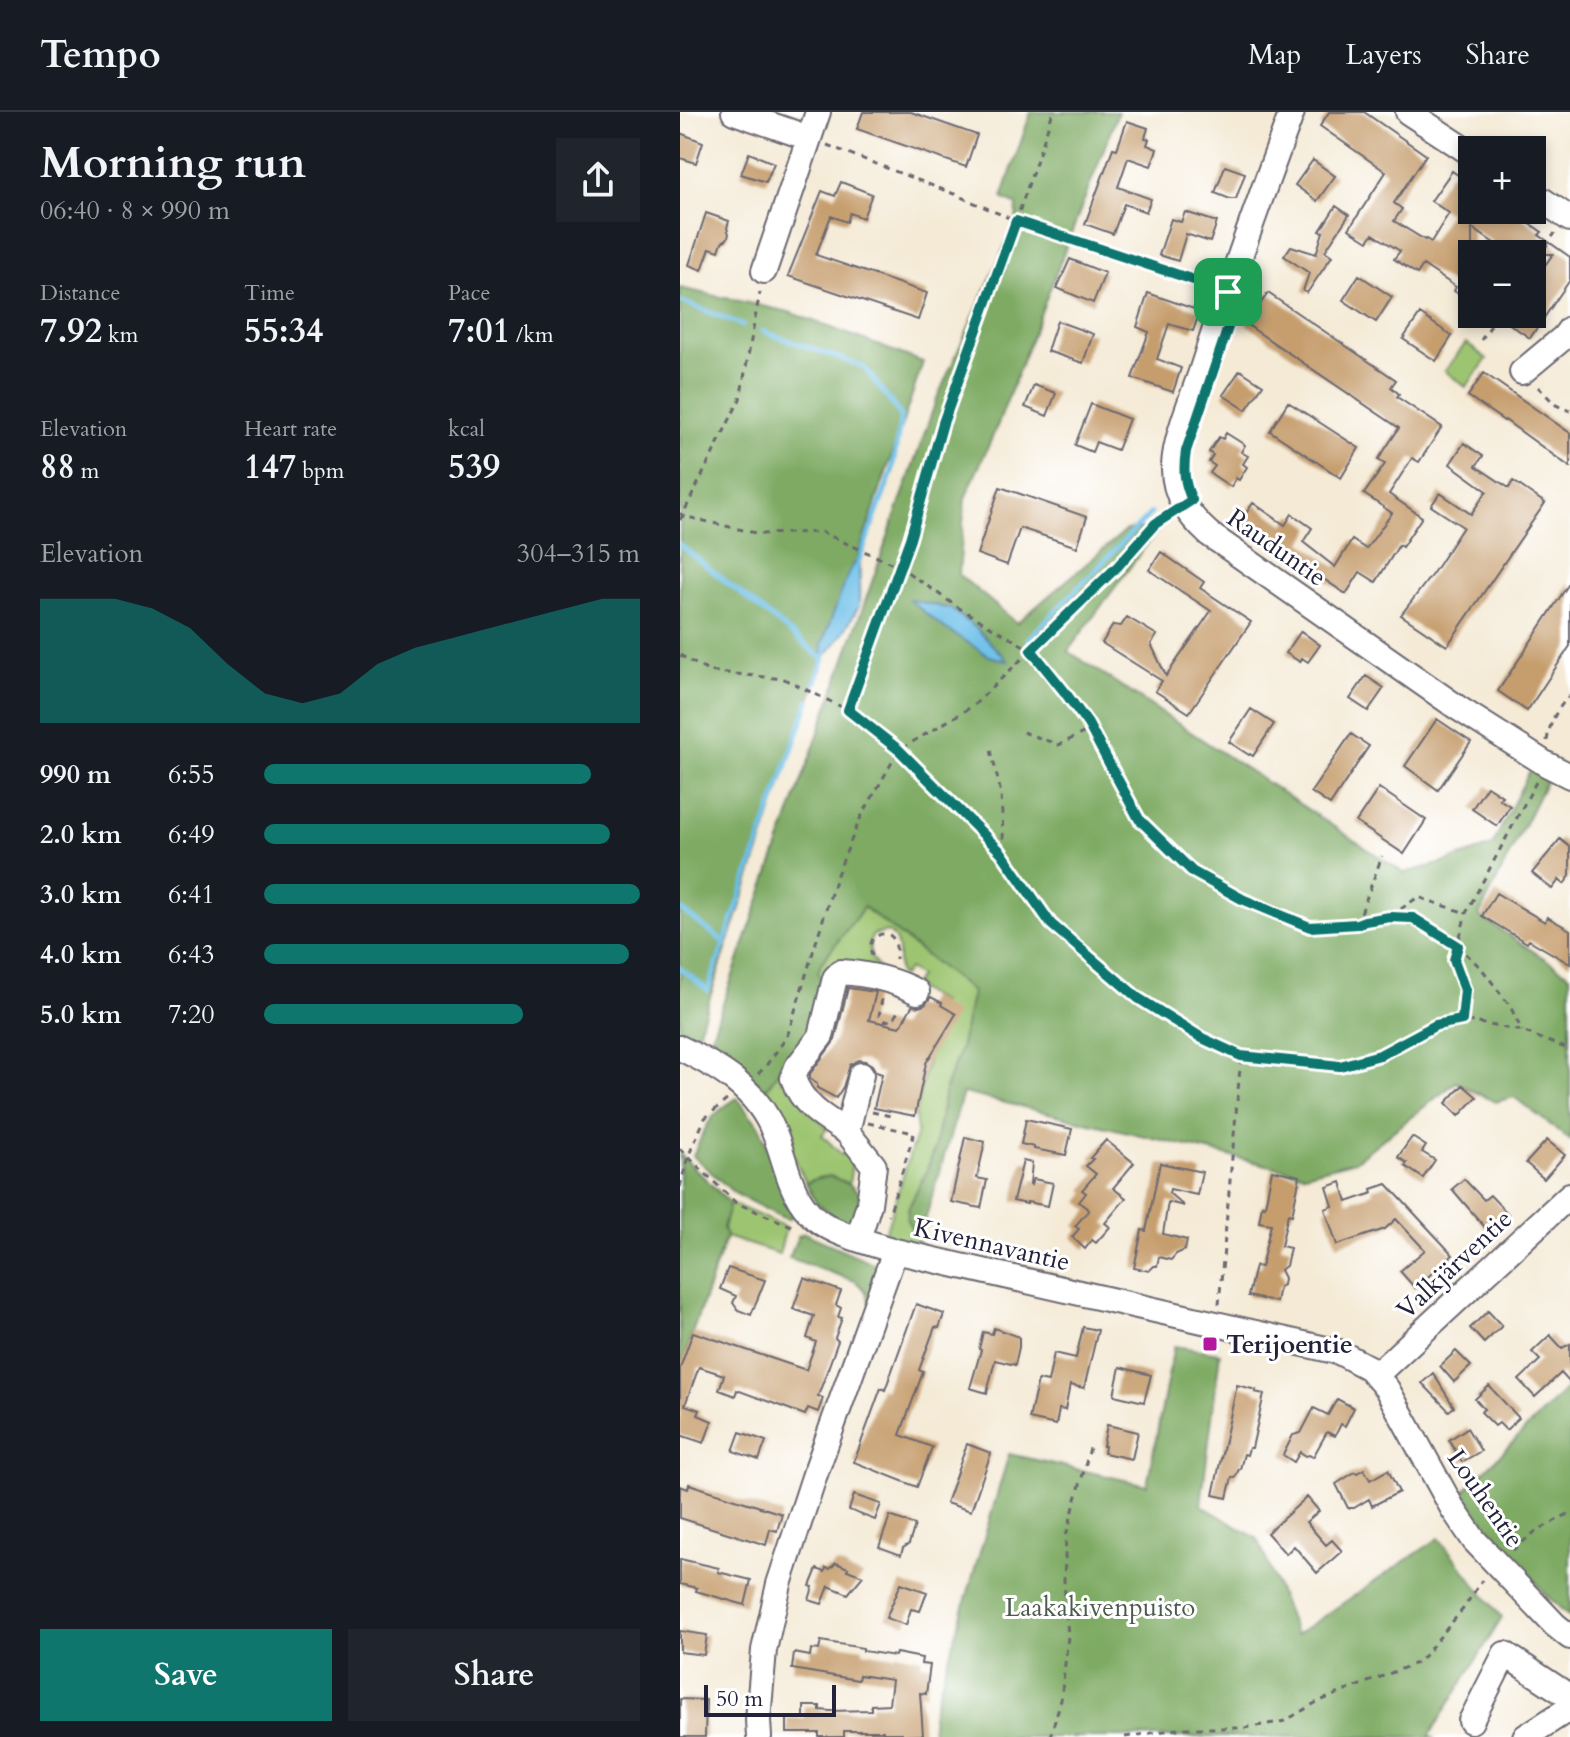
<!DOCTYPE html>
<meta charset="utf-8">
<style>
body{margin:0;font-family:Cardo,serif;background:#20242c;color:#f1f3f6;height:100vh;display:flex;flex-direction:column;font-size:30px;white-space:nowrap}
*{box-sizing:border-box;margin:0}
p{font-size:26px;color:#9ea1a6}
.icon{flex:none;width:44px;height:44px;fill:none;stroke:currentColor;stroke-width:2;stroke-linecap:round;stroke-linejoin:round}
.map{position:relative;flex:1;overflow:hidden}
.panel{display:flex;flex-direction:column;background:#171b24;width:680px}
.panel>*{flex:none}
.buttons{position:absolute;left:778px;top:24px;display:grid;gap:16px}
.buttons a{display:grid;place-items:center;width:88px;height:88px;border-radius:0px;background:#171b24;box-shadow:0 4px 12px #0003;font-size:40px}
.scale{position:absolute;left:24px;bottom:20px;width:132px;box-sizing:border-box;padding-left:8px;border:4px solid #22223b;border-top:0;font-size:22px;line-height:28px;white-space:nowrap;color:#22223b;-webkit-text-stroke:6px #fff;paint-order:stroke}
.pin{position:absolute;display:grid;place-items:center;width:68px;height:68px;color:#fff;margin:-34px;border-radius:16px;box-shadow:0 4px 12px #0006}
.round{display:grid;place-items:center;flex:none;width:84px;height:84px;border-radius:0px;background:#20242c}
.headline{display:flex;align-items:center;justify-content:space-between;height:136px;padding:0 40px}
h1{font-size:44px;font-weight:700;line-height:60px}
.figures{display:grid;grid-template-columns:repeat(3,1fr);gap:12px;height:136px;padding:8px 40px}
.figures div{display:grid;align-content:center}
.figures b{font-size:34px;font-weight:700}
.figures small{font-size:22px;font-weight:400}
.figures p{font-size:22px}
.chart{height:224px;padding:16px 40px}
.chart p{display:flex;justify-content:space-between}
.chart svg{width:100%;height:144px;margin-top:8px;fill:#0f766e;opacity:.7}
.button{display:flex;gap:16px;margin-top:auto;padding:16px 40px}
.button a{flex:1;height:92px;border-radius:0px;background:#0f766e;color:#fff;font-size:32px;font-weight:700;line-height:92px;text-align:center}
.button a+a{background:#20242c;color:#f1f3f6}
ul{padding:0 40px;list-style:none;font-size:26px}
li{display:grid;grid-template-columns:128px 96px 1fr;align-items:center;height:60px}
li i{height:20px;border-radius:10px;background:#0f766e}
header{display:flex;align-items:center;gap:48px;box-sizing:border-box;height:112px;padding:0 40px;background:#171b24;border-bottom:2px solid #363941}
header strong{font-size:38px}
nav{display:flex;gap:44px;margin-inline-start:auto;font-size:28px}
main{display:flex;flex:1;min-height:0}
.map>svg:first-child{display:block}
.green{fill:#9dc571;stroke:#607456;stroke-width:2}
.forest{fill:#7eaa63;stroke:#50664f;stroke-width:2}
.water{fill:#6dc0e9;stroke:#487192;stroke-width:2}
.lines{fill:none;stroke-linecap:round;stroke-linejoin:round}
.stream{stroke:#6dc0e9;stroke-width:5}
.building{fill:#c69e6e}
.minor-casing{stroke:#6c6871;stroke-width:28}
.path{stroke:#6c6871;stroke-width:3;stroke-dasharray:6 6;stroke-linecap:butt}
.minor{stroke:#fff;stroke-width:24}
.route-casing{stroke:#fff;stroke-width:16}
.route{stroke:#0f766e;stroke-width:10}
.poi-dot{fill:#b5179e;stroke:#fff;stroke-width:3}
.labels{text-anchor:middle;stroke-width:6;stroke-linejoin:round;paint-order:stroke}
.street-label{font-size:26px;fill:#22223b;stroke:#fff}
.poi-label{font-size:26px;font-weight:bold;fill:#22223b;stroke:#fff;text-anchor:start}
.park-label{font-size:26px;fill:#4d5b4e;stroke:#fff}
</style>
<header>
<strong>Tempo</strong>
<nav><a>Map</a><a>Layers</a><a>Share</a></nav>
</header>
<main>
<section class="panel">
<div class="headline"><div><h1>Morning run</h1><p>06:40 · 8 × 990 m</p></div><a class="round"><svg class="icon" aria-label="share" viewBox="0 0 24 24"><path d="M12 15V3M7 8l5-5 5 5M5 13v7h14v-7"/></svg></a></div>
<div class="figures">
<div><p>Distance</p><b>7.92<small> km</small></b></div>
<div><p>Time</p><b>55:34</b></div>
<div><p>Pace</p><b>7:01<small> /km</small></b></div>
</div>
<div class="figures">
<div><p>Elevation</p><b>88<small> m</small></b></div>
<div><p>Heart rate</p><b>147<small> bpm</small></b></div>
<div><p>kcal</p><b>539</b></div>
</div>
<div class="chart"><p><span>Elevation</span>304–315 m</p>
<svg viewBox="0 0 160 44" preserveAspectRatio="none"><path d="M0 44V6L10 6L20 6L30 9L40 15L50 26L60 35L70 38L80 35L90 26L100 21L110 18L120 15L130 12L140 9L150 6L160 6V44z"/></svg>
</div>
<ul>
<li><b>990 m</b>6:55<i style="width:87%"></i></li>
<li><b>2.0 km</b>6:49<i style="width:92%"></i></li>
<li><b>3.0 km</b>6:41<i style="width:100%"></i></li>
<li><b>4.0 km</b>6:43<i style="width:97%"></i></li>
<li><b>5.0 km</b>7:20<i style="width:69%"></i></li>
</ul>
<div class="button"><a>Save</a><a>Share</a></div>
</section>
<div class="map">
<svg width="890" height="1625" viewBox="0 0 890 1625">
<rect width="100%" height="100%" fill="#fff"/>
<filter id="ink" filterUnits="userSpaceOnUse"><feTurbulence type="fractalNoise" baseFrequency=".0125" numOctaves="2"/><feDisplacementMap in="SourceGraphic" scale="16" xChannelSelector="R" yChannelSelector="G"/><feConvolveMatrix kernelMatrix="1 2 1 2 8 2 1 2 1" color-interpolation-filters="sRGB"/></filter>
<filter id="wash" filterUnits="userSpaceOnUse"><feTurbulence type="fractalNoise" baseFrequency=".006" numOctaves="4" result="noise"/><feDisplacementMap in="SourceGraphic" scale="32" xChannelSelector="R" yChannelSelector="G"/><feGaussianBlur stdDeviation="1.8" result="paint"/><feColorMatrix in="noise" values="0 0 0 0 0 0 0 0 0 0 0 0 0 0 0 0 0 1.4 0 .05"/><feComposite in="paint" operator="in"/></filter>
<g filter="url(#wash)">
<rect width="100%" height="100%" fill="#f4ead6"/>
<!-- green -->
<path class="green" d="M786 231 807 247 786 275 765 259Z
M184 795 293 880 280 938 266 974 255 1034 247 1058 228 1097 233 1119 240 1125 237 1137 200 1128 205 1121 237 1020 235 1004 261 890 240 879 234 872 239 864 228 857 223 864 219 862C216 846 223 830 208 820L193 823 189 831 191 845 200 859 146 877 138 861 141 851Z
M100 957 147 1017 142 1023 162 1043 169 1035 174 1039 169 1072C150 1064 145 1063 126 1071L84 980Z
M0 1042 50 1091 106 1115 99 1142 46 1125 0 1255Z"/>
<!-- forest -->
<path class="forest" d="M351 0H438L318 312 285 386 279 463 337 511 446 418 479 416 388 539 724 761 763 751 812 734 850 658 867 667 799 804 890 863V1028L834 985 815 990 776 970 675 1049 625 1062 283 981 240 1125 233 1119 227 1108 228 1097 247 1058 255 1034 266 974 280 938 292 880 184 795 141 851 138 861 146 877 142 898 106 963 100 957 84 980 80 973 29 931 257 286 336 109 337 93 322 86Z
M0 176 109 200 243 250 16 927 0 921Z
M57 986 79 1014 114 1093 113 1103 110 1107H106L91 1100 54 1081 13 1044C27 1012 27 1005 57 986Z
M0 1042 50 1091 43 1116 46 1124 0 1255Z
M150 1064 169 1072 184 1085 172 1113H166L136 1091 126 1071 138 1066Z
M124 1121 193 1151 199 1158 191 1193 185 1178 175 1169 109 1146 118 1124Z
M494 1234 540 1241 521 1393 578 1427 616 1523 759 1426 822 1506 750 1623 753 1625H253L252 1602 329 1342 467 1373Z
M890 1273V1505L867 1484 780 1383Z"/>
<!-- water -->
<path class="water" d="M180 445 179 494 163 521 143 547 142 532 170 457Z
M228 487 271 497 296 516 328 549 309 544 263 515Z"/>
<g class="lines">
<!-- stream -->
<path class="stream" d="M0 189 63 213
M82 219 184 255 221 304 212 360 178 451
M0 433 143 547
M348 527 471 401
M135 572 145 543
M0 797 44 830
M0 856 28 878 129 589"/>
</g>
<g id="blocks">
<!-- building -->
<path class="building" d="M183 0H231L297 23 286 55 177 17Z
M649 0H684L746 43 714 91 722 97 714 109 745 128 746 127 751 130 769 101 751 89 772 59 792 73V98H830L862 120 859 123 890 145V168L850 226 815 202H852V171L873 142H830L792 116V191L774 179 776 175 743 153 737 162 714 147 720 139 693 122 688 129 669 117 706 60 640 14Z
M447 9 468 16 465 26 469 27 467 33 477 37 471 54 448 46 438 75 471 87 466 100 444 92 433 122 405 112 433 36 437 37Z
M0 21 23 30 16 51 0 46Z
M69 41 94 51 86 70 61 62Z
M633 48 655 64 637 89 615 73Z
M545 54 565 61 556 87H550L535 81Z
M161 70 192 82 183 106 170 101 167 110 151 104 136 143 247 181 238 208 108 164 142 79 155 84Z
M656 94 669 103 645 139 652 144 627 181 623 179 629 161 604 144 611 134 636 142 643 120 640 119Z
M505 100 537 110 530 130 506 122 498 149 479 143 491 107 501 110Z
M26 101 49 109 47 116 49 122 47 127 42 130 39 139 30 136 22 158 9 153Z
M390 147 425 161 413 191 377 176Z
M679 163 712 185 696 210 663 188Z
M468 181 520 199 513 219 489 212 477 247 501 256 493 280 452 266 469 220 457 215Z
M588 181 716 268 711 275 719 282 717 285 762 315 739 350 732 346 709 382 742 405 722 435 719 433 696 470 680 460 666 482 584 427 582 430 558 413 573 391 605 413 612 402 632 416 623 430 655 455 672 428 686 437 712 401 684 382 705 352 698 348 719 316 566 212Z
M740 202 772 224 756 249 723 227Z
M377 209 413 222 403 251 367 239Z
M560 258 583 273 566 298 543 283Z
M804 261 890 321V355L825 308 824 309 788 284Z
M354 273 376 281 367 304 345 295Z
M608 290 679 336 661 366 590 319Z
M411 292 449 307 437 338 416 330 412 340 395 333Z
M546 321 565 333 561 340 568 344 563 352 567 355 559 368 556 366 551 375 530 361 535 354 529 350 533 343 529 340 539 325 543 327Z
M784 331 803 344 796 354 829 376 833 369 865 391 767 534 721 503 753 461 783 415 751 394 760 381 791 402 807 379 770 352Z
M320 375 407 405 397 435 340 416 327 453 297 442Z
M481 440 524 470 520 476 571 510 509 601 475 579 482 569 422 531 433 513 441 514 447 505 477 523 471 532 486 564 531 499 469 458Z
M890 470V534L847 599 818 579Z
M621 519 640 533 628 550 622 546 620 550 606 541Z
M686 564 704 576 688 599 670 587Z
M571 597 594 612 573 644 570 642 569 643 549 630Z
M757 607 791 630 758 678 725 654Z
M671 622 689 634 650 693 631 680Z
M807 674 822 684 819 687 830 694 817 714 792 697Z
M699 676 746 708 724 742 676 710Z
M880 727 890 735V764L884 772 879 768 872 777 852 761Z
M816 781 865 810 867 805 890 818V852L849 828 847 831 802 804Z
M168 876 196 880 189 908 220 915 232 894 239 895 245 893 251 885 262 891 261 893 276 902 246 951 235 1004 194 996 202 962 196 960 192 953 185 949 178 948 170 953 163 975 156 986 137 976V972L130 967V962L155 928Z
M783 973 797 985 779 1004 766 991Z
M346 1007 392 1017 386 1043 354 1037V1035L341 1032Z
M285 1025 305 1030 297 1066 307 1068 301 1096 271 1090Z
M732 1025 746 1034 742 1040 755 1048 743 1066 725 1054 727 1051 718 1045Z
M426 1028 454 1051 433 1076 446 1086 425 1111 430 1115 416 1131 412 1128 405 1137 392 1125 399 1117 395 1114 409 1098 399 1090 406 1081 402 1078 416 1062 406 1054 413 1047 410 1046Z
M867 1028 885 1043 864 1067 846 1051Z
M343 1049 352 1051 350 1072 351 1073 353 1067 373 1071 368 1094 347 1090V1092L333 1089Z
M480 1051 522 1060 517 1083 490 1077 489 1081 504 1094 488 1090 483 1122 507 1128 505 1138 496 1142 491 1148 479 1145 477 1154H474L469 1159 454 1156 462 1118 466 1119Z
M592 1058 620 1064 612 1103 608 1102 601 1134 610 1136 606 1154 600 1158 604 1166 603 1173 599 1175 596 1190 568 1184 575 1154 581 1155 591 1112 579 1110 582 1093 585 1094Z
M784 1067 804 1088 810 1083 828 1102 809 1120 772 1077Z
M661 1070 667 1090 693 1081 692 1077 707 1072 773 1143 735 1176 720 1159 745 1138 716 1107 705 1117 657 1133 645 1097 653 1094 647 1075Z
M48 1156 85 1168 71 1203 58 1198 53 1191 56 1184 40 1177Z
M124 1166 161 1179 156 1193 161 1196 158 1205 162 1206 155 1226 158 1229 138 1284 143 1286 138 1300 128 1296 125 1303 57 1278 55 1284 39 1278 44 1263 19 1255 5 1293 20 1298 18 1303 32 1309 24 1331 0 1323V1256L13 1220 126 1258 136 1230 127 1226 134 1204 113 1197Z
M236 1192 264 1202 259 1216 255 1215 239 1258 243 1260 220 1323 252 1335 237 1375 174 1350 201 1276 205 1278Z
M808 1199 822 1214 804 1231 790 1216Z
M403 1215 418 1218 404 1276 390 1273 385 1298 379 1297 376 1313 349 1307 358 1268 368 1270 374 1241 396 1246Z
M314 1216 339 1225V1235L335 1253 315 1248 307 1281 290 1276 301 1238 299 1237 303 1220 312 1222Z
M870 1223 882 1236 890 1232V1271L881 1261 855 1285 839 1268 860 1248 852 1240Z
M776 1239 791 1254 774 1270 760 1254Z
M440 1255 471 1263 464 1290 434 1283Z
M753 1261 774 1295 769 1299 742 1271Z
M557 1273 576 1278 575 1280 584 1282 572 1336H569L567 1343 564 1342 560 1357H559L555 1366 552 1365 547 1386 533 1383Z
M809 1274 839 1306 826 1318 819 1311 815 1314 801 1300 804 1297 795 1287Z
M657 1287 674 1296 665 1314 661 1312 655 1324 647 1320 633 1345 629 1343 626 1344 620 1340 614 1350 603 1343 613 1323 621 1321 634 1296 648 1303Z
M427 1313 458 1320 452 1347 424 1341 425 1334H423Z
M787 1316 801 1339 782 1350 769 1328Z
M60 1320 86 1329 79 1348 53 1339Z
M287 1332 311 1341 291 1399 266 1391Z
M684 1357 690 1368 708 1358 719 1380 692 1394 689 1387 674 1396H668L656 1372 675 1360 677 1361Z
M9 1372 102 1402 97 1419 90 1417 86 1433 0 1406V1374L8 1377Z
M174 1383 201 1392 195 1408 169 1398Z
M627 1385 639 1399 626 1410 646 1433 652 1428 662 1439 637 1461 614 1434 606 1442 587 1421Z
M210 1404 235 1413 229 1432 223 1436 221 1443 199 1435Z
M0 1447 39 1456 38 1460 71 1468 65 1493 16 1479 17 1476 0 1472Z
M156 1451 168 1456 167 1458 183 1464 168 1482 149 1474 142 1492 129 1488 133 1475 130 1474 137 1457 145 1460 146 1456 150 1457Z
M221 1471 247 1480 240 1499 231 1497 226 1513 206 1506Z
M0 1519 27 1523 24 1543 0 1540Z
M141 1529 183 1536V1539L215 1544 216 1541 242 1546 241 1552 250 1553 246 1582 240 1581 243 1623 222 1624V1621H203V1619H164V1625H139V1621H107V1606H124V1594H140V1598L150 1599 191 1598V1593L209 1592 212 1568 179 1563 178 1568 112 1557 114 1541 130 1544 131 1537 139 1538Z
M0 1587 26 1588 25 1625H0Z"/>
</g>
</g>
<g filter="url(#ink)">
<use href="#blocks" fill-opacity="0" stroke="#6c6871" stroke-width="2"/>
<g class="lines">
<defs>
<path id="minor" d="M54 0 129 26
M612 0C580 86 549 173 521 260 512 287 495 326 494 354 493 383 509 404 529 422L778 596 866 652 890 664
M728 0 792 42
M852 81 890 107
M84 159 138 0
M842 260 884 225 890 217
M0 936C39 955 77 977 94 1020 107 1051 109 1084 136 1107 156 1123 191 1131 215 1139L659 1240 689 1256 707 1277 773 1397 794 1428 875 1513 890 1525
M167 1020C143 1005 122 993 113 966L117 955 141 924 155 866 161 860C188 862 213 867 237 880
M178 1127 189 1092 194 1054 167 1020 181 963
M696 1263 890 1083
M791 1609 825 1542 890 1585
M79 1625 78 1608 84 1538 99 1472 134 1365 215 1139
M845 1625 890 1596"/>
</defs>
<!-- minor casing -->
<use href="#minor" class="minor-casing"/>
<!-- path -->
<path class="path" d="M147 33 274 82 336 109 530 173
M852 155 875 121
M801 228 819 202
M858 275 876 293 890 299
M0 401 3 404 80 422 141 420 220 455 279 496 351 538 384 579 408 612 459 707 513 760 562 787 630 815 677 812 685 809 710 805 733 806 778 834 802 857 830 894 842 919
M0 408 60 287 80 180
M0 543 28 559 104 567 168 598 219 638 321 740 371 812 458 886 522 926 561 944 660 954 700 943 756 913 782 908
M168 598 230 427 263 311 336 109 373 0
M343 620 379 633 409 618
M867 629C870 609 877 597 890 583
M311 638 321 682 324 741
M856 670 786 801 774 848 785 878 782 908 842 919 890 938
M711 804 738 785 786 801
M677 812 702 744
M192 844 190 835 193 826 201 822H208C218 828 216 837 216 847
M202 887 199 904 204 909 213 908 220 896
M78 962 85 955 107 925 156 765 180 707 219 638 293 594 438 454 475 412 488 402
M192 1000 215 1005
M188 1011 234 1021 209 1103
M0 1037 56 1091 114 1115
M0 1075 8 1045 25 1006 48 987
M539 1192 561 945
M833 1438 856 1419 890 1401
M370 1625 381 1588 388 1524 384 1469 386 1424 410 1336
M445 1625 504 1616H565L605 1609 637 1590 739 1550 783 1497 802 1468"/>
<!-- minor -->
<use href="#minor" class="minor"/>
</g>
</g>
<g class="lines" filter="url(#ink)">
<defs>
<path id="route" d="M336 109 559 183 506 339C503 358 504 371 512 388L475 412 438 454 351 538 384 579 408 612 459 707 513 760 562 787 630 815 677 812 685 809 710 805 733 806 778 834 774 848 785 878 782 908 756 913 700 943 660 954 561 944 522 926 458 886 371 812 321 740 219 638 168 598 230 427 263 311Z"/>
</defs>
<!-- route casing -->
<use href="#route" class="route-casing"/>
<!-- route -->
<use href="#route" class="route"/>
</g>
<!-- markers -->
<rect class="poi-dot" x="522" y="1224" width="16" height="16" rx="4"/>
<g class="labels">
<!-- street labels -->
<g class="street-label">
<text transform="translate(597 435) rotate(35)" y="9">Rauduntie</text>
<text transform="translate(312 1132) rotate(13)" y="9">Kivennavantie</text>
<text transform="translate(774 1152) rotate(-43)" y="9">Valkjärventie</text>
<text transform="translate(806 1386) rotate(55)" y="9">Louhentie</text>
</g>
<!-- poi labels -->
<g class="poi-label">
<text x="546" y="1241">Terijoentie</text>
</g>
<!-- park labels -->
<g class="park-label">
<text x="420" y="1504">Laakakivenpuisto</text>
</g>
</g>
</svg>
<div class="buttons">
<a>+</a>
<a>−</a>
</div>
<div class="scale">50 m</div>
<div class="pin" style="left:548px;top:180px;background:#1e9e55"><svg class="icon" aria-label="arrive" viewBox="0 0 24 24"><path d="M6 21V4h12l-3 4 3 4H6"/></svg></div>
</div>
</main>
